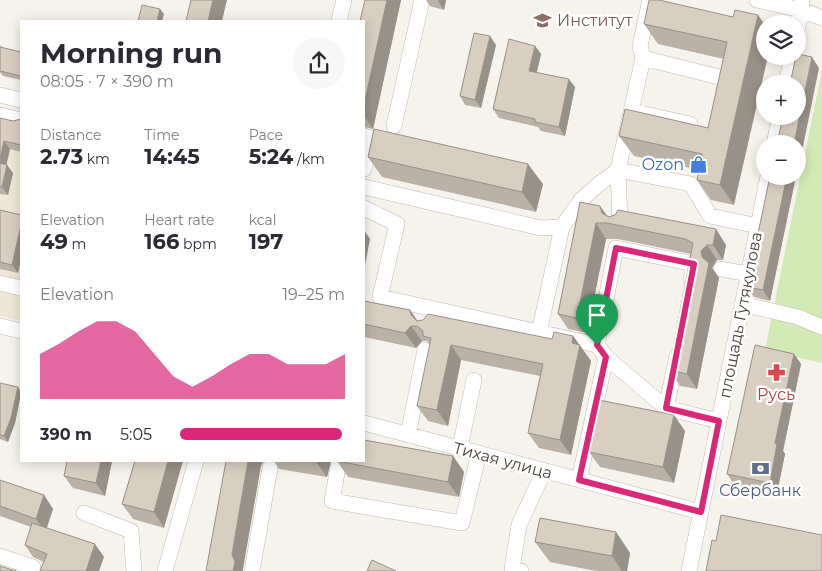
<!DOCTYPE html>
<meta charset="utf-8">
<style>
body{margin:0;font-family:Montserrat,sans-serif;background:#f7f7f7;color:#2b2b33;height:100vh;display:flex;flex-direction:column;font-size:19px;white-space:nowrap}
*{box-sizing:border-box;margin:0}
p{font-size:16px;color:#7c7c81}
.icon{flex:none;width:28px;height:28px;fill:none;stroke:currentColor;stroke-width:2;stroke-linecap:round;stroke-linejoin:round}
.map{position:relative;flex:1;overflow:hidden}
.panel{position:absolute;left:20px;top:20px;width:345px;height:442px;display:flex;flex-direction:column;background:#fff;border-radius:0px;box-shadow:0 2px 12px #0003}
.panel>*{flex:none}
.fabs{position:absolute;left:756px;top:15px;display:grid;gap:10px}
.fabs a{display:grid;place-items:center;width:50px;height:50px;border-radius:50%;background:#fff;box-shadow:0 2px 12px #0003;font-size:25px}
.pin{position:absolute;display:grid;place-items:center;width:42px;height:42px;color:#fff;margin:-51px -21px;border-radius:50% 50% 50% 0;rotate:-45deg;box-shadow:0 0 5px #0007}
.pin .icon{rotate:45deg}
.round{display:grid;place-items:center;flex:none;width:52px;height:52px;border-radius:26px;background:#f7f7f7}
.head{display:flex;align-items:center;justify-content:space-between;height:85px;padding:0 20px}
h1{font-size:28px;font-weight:700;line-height:38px}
.stats{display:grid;grid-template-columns:repeat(3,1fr);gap:8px;height:85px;padding:5px 20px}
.stats div{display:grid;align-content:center}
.stats b{font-size:21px;font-weight:700}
.stats small{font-size:14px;font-weight:400}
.stats p{font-size:14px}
.chart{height:140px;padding:10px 20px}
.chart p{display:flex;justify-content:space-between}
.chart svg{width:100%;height:90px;margin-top:5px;fill:#db2777;opacity:.7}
ul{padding:0 20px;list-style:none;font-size:16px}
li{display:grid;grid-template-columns:80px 60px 1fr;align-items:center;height:38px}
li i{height:12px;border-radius:6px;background:#db2777}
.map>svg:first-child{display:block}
.education{fill:#efe8d6}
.green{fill:#d2eab5}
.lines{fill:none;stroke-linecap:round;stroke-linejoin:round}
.minor-casing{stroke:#c2bbae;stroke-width:16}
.minor{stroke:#fff;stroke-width:15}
.wall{fill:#bab2a6}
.shaded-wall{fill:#979187}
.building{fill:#d8cfc1;stroke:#979187}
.route-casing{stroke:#fff;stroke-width:10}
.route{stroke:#db2777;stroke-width:6}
.labels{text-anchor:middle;stroke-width:5;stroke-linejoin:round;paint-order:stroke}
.education-label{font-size:16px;fill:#785e54;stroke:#fff;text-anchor:start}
.shop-label{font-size:16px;fill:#366cbe;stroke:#fff;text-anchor:end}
.street-label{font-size:16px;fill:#4b4439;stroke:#fff}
.health-label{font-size:16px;fill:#be3a42;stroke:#fff}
.service-label{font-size:16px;fill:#4e5e75;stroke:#fff}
</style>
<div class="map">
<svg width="822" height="571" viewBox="0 0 822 571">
<rect width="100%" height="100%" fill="#f6f3ec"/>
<!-- education -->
<path class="education" d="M0 107 21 112V321L0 316Z"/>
<!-- green -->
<path class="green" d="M822 70V363L765 350Z"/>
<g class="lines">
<defs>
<path id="minor" d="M650 0 640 46 643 58 618 170 691 184 710 216 758 226
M757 0 801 10 822 18
M339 21 344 0
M798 27 802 1
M643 58 727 79 724 91
M786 84 792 56
M0 95 21 100
M631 111 690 124
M0 115 21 120
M394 126 422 0
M364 136 371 138 364 169
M774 144 780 116
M618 170 620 223
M364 187 541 228 562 227 581 200 599 184 618 170
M364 208 397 224 380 297 597 345 606 357 666 408 719 421
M721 269 748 274
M0 283 21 288
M742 304 798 317 822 327
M0 326 21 331
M539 333 562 227
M597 345 616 248 694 264 691 279
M666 408 677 356
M364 423 701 512
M408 435 425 350
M460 448 474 380
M339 461 332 501 462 523 479 453
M579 480 606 357
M84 513 131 531 134 571
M0 556 33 567
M165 571 196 461
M252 571 270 468
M521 571 512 569 519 525 544 471
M689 571 768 176"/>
</defs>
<!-- minor casing -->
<use href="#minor" class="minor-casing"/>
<!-- minor -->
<use href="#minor" class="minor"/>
</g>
<!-- wall -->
<path class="wall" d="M365 0H401L373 129 364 127V21Z
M426 0H446L444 10 430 6Z
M733 17 734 205 711 200 697 180 699 170 634 156 619 136 708 128 724 59 658 44 644 24Z
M0 45 2 48 21 52V80L3 76 1 73H0Z
M496 45 481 108 465 105 460 96Z
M535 46 541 54 537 72 575 87 565 136 541 131 538 127 499 118 493 109Z
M0 118 13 121 21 119V152L10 149 6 165 13 173 8 195 0 194Z
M368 157 543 184 536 212 382 177Z
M770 176H796L770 301 754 297 747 287Z
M580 202 609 217 726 245 723 260H717L712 267 719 278 697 389 680 386 669 370 691 254 618 239H606L587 333 568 329 558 314Z
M0 210 21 215V259L18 273 0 269Z
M364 301 410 310 417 321 552 339 573 336 591 361 571 455 539 448 528 433 540 376 461 360 448 426 428 421 417 406 430 345 427 341H422L416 348 364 337Z
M794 354 801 364 783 451 785 454 777 493 734 484 727 474Z
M0 383 21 392 15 423 8 442 0 439Z
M589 424 685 431 674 483 600 467 589 452 593 431Z
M453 456 464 472 459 497 348 477 337 461Z
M112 461 105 496 73 488 64 476Z
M135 461 164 528 133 519 122 504Z
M274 461H331L327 477 279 469Z
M0 480 44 495 53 509 47 528 104 557 44 562 33 557 25 545 31 527 0 516Z
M616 532 630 553 627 571H596L550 562 535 542Z"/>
<!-- shaded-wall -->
<path class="shaded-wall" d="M213 0H227L222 21H208Z
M387 0H401L373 129 364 116V105Z
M439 0H446L444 10 438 1Z
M160 9 164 14 162 21H157Z
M758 15 765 25V56H768L734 205 720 185Z
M490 36 496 45 481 108 475 100Z
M535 46 541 54 535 79 529 71Z
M812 57 819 68 798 171V144H794Z
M569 79 575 87 565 136 559 127Z
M4 141 10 149 5 171 0 164V159Z
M528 164 543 184 536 212 522 192Z
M7 165 13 173 8 195 2 187Z
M787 176H796L770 301 763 290Z
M600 206 611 221 602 213Z
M596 223 606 239 587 333 577 318Z
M21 225V259L18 273 12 265Z
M716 229 726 245 723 260 713 245Z
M364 230 370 239 364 271Z
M707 245 717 260 712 268 719 278 697 389 687 374 702 257 701 251Z
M410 310 421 326 411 315Z
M411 326 422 341 416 348 405 333Z
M573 336 591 361 571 455 560 440Z
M451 345 461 360 448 426 437 410Z
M794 354 801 364 783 451 785 454 777 493 770 483 775 443Z
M18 387 21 392V394L15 423 8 442 4 436Z
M674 415 685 431 674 483 663 467Z
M453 456 464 472 459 497 448 482Z
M101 461H112L105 496 96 483Z
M168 461H183L164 528 154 512Z
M248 461 263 462 261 466 243 569V571H233L232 554Z
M316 461H331L327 477 316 462Z
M44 495 53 509 45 532 36 519Z
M616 532 630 553 627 571H622L612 556Z
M95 544 104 557 99 571H86Z"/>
<!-- building -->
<path class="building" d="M191 0H213L208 21H186Z
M365 0H387L364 105V21H360Z
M649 0H659L733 17 735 10 758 15 720 185 697 180 702 154 619 136 625 109 708 128 727 42 644 24Z
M142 5 160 9 157 21H138Z
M474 33 490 36 475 100 460 96Z
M509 39 535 46 529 71 569 79 559 127 535 122V119L493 109Z
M0 47 21 52V76L0 71Z
M798 54 812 57 794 144H777L783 116H798V84H790L796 56H798Z
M0 118 13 121 21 119V145L4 141 0 159Z
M374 129 528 164 522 192 368 157Z
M0 163 7 165 2 187H0Z
M770 176H787L763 290 747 287Z
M580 202 600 206 602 213 609 217 615 215 618 210 716 229 713 245H707L701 251 702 257 709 263 687 374 669 370 693 243 685 239 607 223H596L577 318 558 314Z
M0 210 21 215V225L12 265 0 262Z
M364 301 410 310 411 315 417 321 423 320 428 314 552 339 554 332 573 336 572 343 580 345 560 440 528 433 543 364 451 345 437 410 417 406 431 338 423 336V331L417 326H411L405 333 364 324Z
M755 345 794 354 775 443 777 444 770 483 727 474Z
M0 383 18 387 11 418 4 436 0 435Z
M594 399 674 415 663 467 589 452 595 426 589 424Z
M364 440 453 456 448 482 337 461H364Z
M67 461H101L96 483 64 476Z
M135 461H168L154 512 122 504Z
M226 461H248L232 554 235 562 233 571H206Z
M0 480 44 495 36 519 0 506Z
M721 515 822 535V571H706L712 540 716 541Z
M540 518 616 532 612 556 535 542Z
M32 523 95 544 86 571H40L47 554 25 545Z
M372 560 396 571H367Z
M0 566 16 571H0Z"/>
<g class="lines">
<defs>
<path id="route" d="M616 248 694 264 666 408 719 421 701 512 579 480 606 357 597 345Z"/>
</defs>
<!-- route casing -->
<use href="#route" class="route-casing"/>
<!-- route -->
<use href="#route" class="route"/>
</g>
<!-- icons -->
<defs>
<symbol id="school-bare" viewBox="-9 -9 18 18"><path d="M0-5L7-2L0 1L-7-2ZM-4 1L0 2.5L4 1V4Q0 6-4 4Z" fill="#8d6e63" stroke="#fff" stroke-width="2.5" paint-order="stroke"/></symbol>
<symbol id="shop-bare" viewBox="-9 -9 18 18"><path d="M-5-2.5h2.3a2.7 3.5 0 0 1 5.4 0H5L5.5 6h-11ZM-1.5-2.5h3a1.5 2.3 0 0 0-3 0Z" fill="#3f7fe0" stroke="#fff" stroke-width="2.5" paint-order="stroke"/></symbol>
<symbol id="pharmacy-bare" viewBox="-9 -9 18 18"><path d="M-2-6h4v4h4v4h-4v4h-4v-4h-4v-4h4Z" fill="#e0444e" stroke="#fff" stroke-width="2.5" paint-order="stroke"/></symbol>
<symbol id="bank-bare" viewBox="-9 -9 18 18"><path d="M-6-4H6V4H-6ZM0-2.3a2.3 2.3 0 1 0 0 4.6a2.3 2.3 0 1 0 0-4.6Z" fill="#5c6f8a" stroke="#fff" stroke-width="2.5" paint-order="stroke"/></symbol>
</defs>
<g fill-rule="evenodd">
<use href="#school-bare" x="530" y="8" width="25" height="25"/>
<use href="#shop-bare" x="686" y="152" width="25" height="25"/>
<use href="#pharmacy-bare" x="764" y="360" width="25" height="25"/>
<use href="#bank-bare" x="748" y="456" width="25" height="25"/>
</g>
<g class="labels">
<!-- education labels -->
<g class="education-label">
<text x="557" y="26">Институт</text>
</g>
<!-- shop labels -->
<g class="shop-label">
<text x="684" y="170">Ozon</text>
</g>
<!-- street labels -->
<g class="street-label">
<text transform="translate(740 315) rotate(-79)" y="6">площадь Гутякулова</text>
<text transform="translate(503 460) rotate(15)" y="6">Тихая улица</text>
</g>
<!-- health labels -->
<g class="health-label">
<text x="776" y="400">Русь</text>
</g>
<!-- service labels -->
<g class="service-label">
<text x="760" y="496">Сбербанк</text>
</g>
</g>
</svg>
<div class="fabs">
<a><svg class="icon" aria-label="layers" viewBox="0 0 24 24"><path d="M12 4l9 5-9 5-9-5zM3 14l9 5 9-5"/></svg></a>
<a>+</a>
<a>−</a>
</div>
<div class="pin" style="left:597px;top:345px;background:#1e9e55"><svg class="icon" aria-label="arrive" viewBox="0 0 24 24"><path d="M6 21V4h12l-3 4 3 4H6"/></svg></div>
<section class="panel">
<div class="head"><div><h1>Morning run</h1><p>08:05 · 7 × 390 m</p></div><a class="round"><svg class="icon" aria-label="share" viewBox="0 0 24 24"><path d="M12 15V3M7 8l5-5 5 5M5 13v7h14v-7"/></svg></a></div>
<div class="stats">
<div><p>Distance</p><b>2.73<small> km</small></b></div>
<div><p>Time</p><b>14:45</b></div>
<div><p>Pace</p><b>5:24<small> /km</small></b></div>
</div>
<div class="stats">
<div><p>Elevation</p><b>49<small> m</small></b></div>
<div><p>Heart rate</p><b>166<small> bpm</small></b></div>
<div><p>kcal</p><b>197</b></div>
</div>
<div class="chart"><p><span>Elevation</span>19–25 m</p>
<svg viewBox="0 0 160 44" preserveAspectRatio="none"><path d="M0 44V22L10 17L20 11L30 6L40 6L50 11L60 22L70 33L80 38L90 33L100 27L110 22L120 22L130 27L140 27L150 27L160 22V44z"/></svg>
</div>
<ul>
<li><b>390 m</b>5:05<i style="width:98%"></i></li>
</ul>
</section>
</div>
